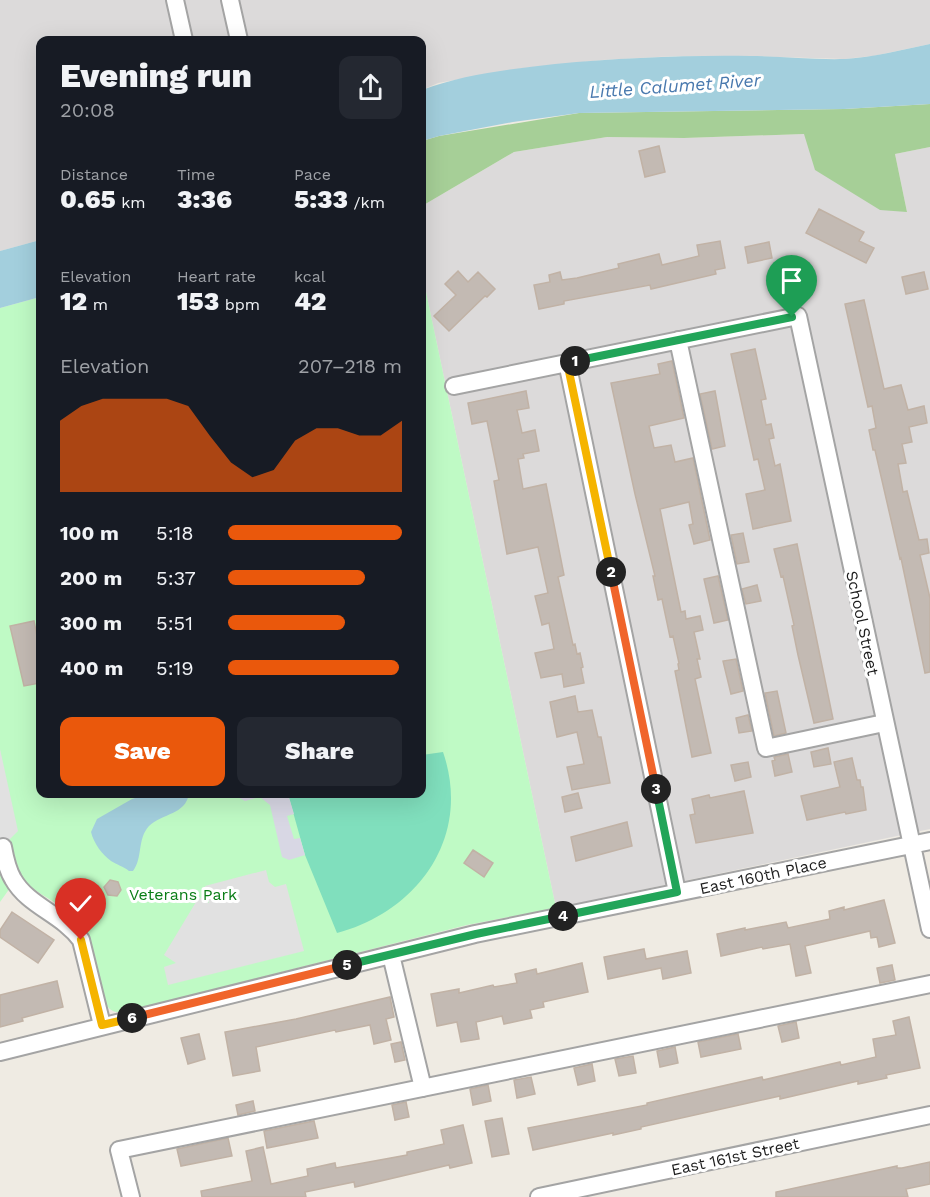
<!DOCTYPE html>
<meta charset="utf-8">
<style>
body{margin:0;font-family:"Work Sans",sans-serif;background:#242831;color:#f1f3f6;height:100vh;display:flex;flex-direction:column;font-size:22px;white-space:nowrap}
*{box-sizing:border-box;margin:0}
p{font-size:20px;color:#9ea1a6}
.icon{flex:none;width:33px;height:33px;fill:none;stroke:currentColor;stroke-width:2;stroke-linecap:round;stroke-linejoin:round}
.map{position:relative;flex:1;overflow:hidden}
.side{position:absolute;left:36px;top:36px;width:390px;height:762px;display:flex;flex-direction:column;background:#171b24;border-radius:12px;box-shadow:0 6px 24px #0002}
.side>*{flex:none}
.pin{position:absolute;display:grid;place-items:center;width:51px;height:51px;color:#fff;margin:-62px -26px;border-radius:50% 50% 50% 0;rotate:-45deg;box-shadow:0 0 6px #0007}
.pin .icon{rotate:45deg}
.km{position:absolute;width:30px;height:30px;margin:-15px;border-radius:50%;background:#222;color:#fff;font-size:16px;line-height:30px;text-align:center}
.round{display:grid;place-items:center;flex:none;width:63px;height:63px;border-radius:12px;background:#242831}
.headline{display:flex;align-items:center;justify-content:space-between;height:102px;padding:0 24px}
h1{font-size:33px;font-weight:800;line-height:45px}
.metrics{display:grid;grid-template-columns:repeat(3,1fr);gap:9px;height:102px;padding:6px 24px}
.metrics div{display:grid;align-content:center}
.metrics b{font-size:26px;font-weight:800}
.metrics small{font-size:16px;font-weight:400}
.metrics p{font-size:16px}
.chart{height:168px;padding:12px 24px}
.chart p{display:flex;justify-content:space-between}
.chart svg{width:100%;height:108px;margin-top:6px;fill:#ea580c;opacity:.7}
.button{display:flex;gap:12px;margin-top:auto;padding:12px 24px}
.button a{flex:1;height:69px;border-radius:12px;background:#ea580c;color:#fff;font-size:24px;font-weight:800;line-height:69px;text-align:center}
.button a+a{background:#242831;color:#f1f3f6}
ul{padding:0 24px;list-style:none;font-size:20px}
li{display:grid;grid-template-columns:96px 72px 1fr;align-items:center;height:45px}
li i{height:15px;border-radius:8px;background:#ea580c}
.map>svg:first-child{display:block}
.residential{fill:#dcdada}
.forest{fill:#a6cf97}
.park{fill:#bffac5}
.pitch{fill:#80dfbd}
.parking{fill:#e1e1e1}
.plaza{fill:#d8d7e4}
.water{fill:#a3cfdd}
.building{fill:#c3bab3;stroke:#c1b2a5;stroke-width:1.5}
.lines{fill:none;stroke-linecap:round;stroke-linejoin:round}
.minor-casing{stroke:#a4a4a4;stroke-width:20}
.minor{stroke:#fff;stroke-width:16}
.split-1-casing{stroke:#fff;stroke-width:12}
.split-2-casing{stroke:#fff;stroke-width:12}
.split-3-casing{stroke:#fff;stroke-width:12}
.split-4-casing{stroke:#fff;stroke-width:12}
.split-5-casing{stroke:#fff;stroke-width:12}
.split-6-casing{stroke:#fff;stroke-width:12}
.split-7-casing{stroke:#fff;stroke-width:12}
.split-1{stroke:#22a559;stroke-width:8}
.split-2{stroke:#f5b400;stroke-width:8}
.split-3{stroke:#f0652b;stroke-width:8}
.split-4{stroke:#22a559;stroke-width:8}
.split-5{stroke:#22a559;stroke-width:8}
.split-6{stroke:#f0652b;stroke-width:8}
.split-7{stroke:#f5b400;stroke-width:8}
.labels{text-anchor:middle;stroke-width:6;stroke-linejoin:round;paint-order:stroke}
.street-label{font-size:16px;fill:#1d1d1d;stroke:#fff}
.park-label{font-size:16px;fill:#0a7d16;stroke:#fff}
.water-label{font-size:18px;font-style:italic;fill:#4979ae;stroke:#fff}
</style>
<div class="map">
<svg width="930" height="1197" viewBox="0 0 930 1197">
<rect width="100%" height="100%" fill="#efebe3"/>
<!-- residential -->
<path class="residential" d="M0 0H930V44L873 56 844 59 750 56H676L603 60 524 68 438 83 422 90V40H40V240L0 251Z
M805 134 816 170 907 212 895 154 930 147V829L556 908 422 273V206L514 152 607 137 684 138Z"/>
<!-- forest -->
<path class="forest" d="M930 104V147L895 154 907 212 880 210 815 170 804 134 684 138 607 137 514 152 422 206V141L439 136 579 113 844 109Z"/>
<!-- park -->
<path class="park" d="M422 273 556 908 467 925 124 1012C115 1013 111 1012 105 1003 98 971 95 932 67 911 51 898 31 892 20 874L0 902V308L40 297V794H422Z"/>
<!-- pitch -->
<path class="pitch" d="M443 752C472 836 419 911 337 933L305 855 288 794H422V755Z"/>
<!-- parking -->
<path class="parking" d="M0 749 18 831 0 849Z
M266 870 269 882 275 887 286 884 304 951 168 985 164 967 176 963 164 955 199 897 209 903 205 886Z"/>
<!-- plaza -->
<path class="plaza" d="M232 794H288L294 814 287 816 294 839 300 838 305 855 289 860 282 857 270 805 260 797 245 801Z"/>
<!-- water -->
<path class="water" d="M930 44V104L844 109 579 113 513 122 439 136 422 141V90C464 74 510 69 555 64 620 58 685 55 750 56 781 56 814 60 845 59 874 57 902 50 930 44Z
M40 240V297L0 308V251Z
M148 794H189C185 815 163 813 149 826 137 839 143 858 133 871H129C123 866 117 865 111 861 102 854 94 844 91 832L97 819 132 799Z"/>
<!-- building -->
<path class="building" d="M659 146 665 172 645 177 639 151Z
M819 209 864 232 859 241 874 248 866 263 806 233Z
M720 241 725 268 715 270 716 274 651 289 650 285 564 301V304L539 309 534 285 550 282 549 275 560 272 562 280 577 278 619 268 618 264 659 254 662 265 699 256 697 245Z
M769 242 772 258 748 263 745 247Z
M458 271 468 282 478 272 495 289 487 297 485 296 449 331 434 316 456 295 445 284Z
M924 272 928 289 906 294 902 277Z
M864 300 884 389 901 385 908 410 924 406 927 423 909 427 912 442 902 444 906 463 898 464 903 492 907 491 919 540 927 539 929 553 920 555 930 598V672L925 673 901 558 900 559 875 450H873L869 430 876 428 872 406 868 407 845 304Z
M755 349 766 399 761 400 766 425 771 424 774 438 769 439 775 466 780 464 791 521 753 529 746 494 765 490 758 459 754 460 731 354Z
M672 361 684 418 649 426 654 448 671 445 675 462 693 458 710 540 694 544 689 525 693 524 689 502 660 509 681 612 685 611 686 619 700 616 703 630 694 632 700 659H697L701 677 695 679 711 753 692 757 675 671 679 670 678 664 679 663 673 636 670 637 662 599 658 600 653 576H655L635 494 611 383 660 374 658 364Z
M526 391 529 408 517 410 522 433 535 430 539 451 523 454 524 458 518 459 523 489 546 484 564 575 558 577 573 645 575 644 577 654 580 653 583 667 581 668 584 683 564 687 562 674 541 678 535 653 554 649 549 623 542 625 535 596 548 593 538 547 507 554 494 481 499 480 487 421 472 424 468 403Z
M715 391 725 446 712 449 700 394Z
M743 533 749 562 737 564 731 535Z
M797 544 833 719 814 723 798 655 792 626 794 625 783 576 781 577 774 549Z
M718 576 728 620 714 623 704 579Z
M757 585 761 601 746 604 742 589Z
M34 621 40 651V683L24 686 10 626Z
M736 659 743 691 731 694 723 661Z
M777 691 786 733 774 736 765 693Z
M575 696 578 712 592 710 598 737H601L610 783 572 790 567 767 584 764 577 732 557 737 550 702Z
M748 715 752 731 739 733 736 718Z
M828 748 831 764 814 767 811 752Z
M788 754 792 772 775 776 772 761 775 760 774 757Z
M852 758 857 780H860L861 787H863L866 810 846 814 845 812 807 820 801 796 840 787 834 762Z
M748 762 751 777 735 781 731 765Z
M744 791 753 833 696 843 690 815 695 814 692 799 709 795 710 798Z
M578 793 582 808 565 812 562 797Z
M627 822 632 846 576 861 571 837Z
M473 850 493 863 484 877 464 863Z
M110 880 118 882 121 890 117 896 108 895 104 887Z
M884 900 895 943 879 947 877 937 871 938 870 931 805 946 811 973 796 976 790 944 763 949 762 947 721 956 717 934 745 928V930L786 922 788 928 830 919 829 911 844 907V910Z
M12 912 54 940 38 963 0 937V930Z
M644 949 646 959 687 951 691 973 663 979 661 968 608 979 604 957Z
M582 963 588 992 543 1002 544 1007 530 1010 532 1018 504 1024 502 1016 476 1022 479 1039 461 1042 457 1022 437 1026 431 994 459 989V993L493 985 494 987 517 983 515 974 536 969 537 974Z
M892 965 895 980 880 983 877 968Z
M57 981 63 1007 22 1018 23 1021 0 1027V995Z
M390 997 394 1017 386 1019 391 1040 374 1044 370 1025 336 1032 335 1030 256 1047 260 1071 233 1076 225 1032 296 1019Z
M909 1017 920 1068 886 1075 887 1078 858 1084V1081L780 1099V1096L641 1127V1129L613 1135V1133L533 1150 528 1128 647 1105V1103L762 1077 763 1080 840 1062 841 1065 876 1057 873 1039 896 1035 893 1021Z
M796 1022 799 1038 782 1042 778 1026Z
M199 1034 205 1059 188 1064 181 1038Z
M738 1034 741 1049 701 1057 698 1042Z
M401 1042 405 1060 395 1062 391 1044Z
M675 1047 678 1063 660 1067 657 1051Z
M633 1056 636 1073 619 1076 615 1059Z
M592 1064 595 1081 578 1085 574 1068Z
M531 1077 535 1094 517 1098 514 1080Z
M488 1085 491 1101 473 1105 470 1089Z
M253 1101 255 1111 238 1115 236 1105Z
M406 1102 409 1117 395 1120 392 1105Z
M502 1118 509 1154 492 1157 485 1121Z
M314 1121 318 1138 267 1148 264 1131Z
M463 1125 472 1163 450 1168 449 1165 355 1187 354 1182 305 1192 306 1197H202L201 1191 252 1181 246 1151 263 1147 271 1184 308 1176 307 1169 335 1163 336 1168 407 1155V1152L444 1144 441 1130Z
M228 1138 232 1156 181 1166 177 1149Z
M930 1162V1184L906 1189 908 1197H776V1192L897 1166V1168H902Z"/>
<g class="lines">
<defs>
<path id="minor" d="M175 0 184 40
M230 0 239 40
M678 340 766 748 884 723
M567 362 677 892
M454 386 798 316 930 929
M3 847C5 858 7 869 13 879 28 906 62 914 81 940L102 1025
M391 955 423 1088
M0 1052 475 934 930 841
M131 1197 119 1150 930 984
M539 1197 930 1115"/>
</defs>
<!-- minor casing -->
<use href="#minor" class="minor-casing"/>
<!-- minor -->
<use href="#minor" class="minor"/>
</g>
<g class="lines">
<defs>
<path id="split-1" d="M575 361 792 317"/>
<path id="split-2" d="M575 361 567 362 611 572"/>
<path id="split-3" d="M611 572 656 789"/>
<path id="split-4" d="M563 916 677 892 656 789"/>
<path id="split-5" d="M347 965 476 934 563 916"/>
<path id="split-6" d="M132 1018 347 965"/>
<path id="split-7" d="M81 940 102 1025 132 1018"/>
</defs>
<!-- split-1 casing -->
<use href="#split-1" class="split-1-casing"/>
<!-- split-2 casing -->
<use href="#split-2" class="split-2-casing"/>
<!-- split-3 casing -->
<use href="#split-3" class="split-3-casing"/>
<!-- split-4 casing -->
<use href="#split-4" class="split-4-casing"/>
<!-- split-5 casing -->
<use href="#split-5" class="split-5-casing"/>
<!-- split-6 casing -->
<use href="#split-6" class="split-6-casing"/>
<!-- split-7 casing -->
<use href="#split-7" class="split-7-casing"/>
<!-- split-1 -->
<use href="#split-1" class="split-1"/>
<!-- split-2 -->
<use href="#split-2" class="split-2"/>
<!-- split-3 -->
<use href="#split-3" class="split-3"/>
<!-- split-4 -->
<use href="#split-4" class="split-4"/>
<!-- split-5 -->
<use href="#split-5" class="split-5"/>
<!-- split-6 -->
<use href="#split-6" class="split-6"/>
<!-- split-7 -->
<use href="#split-7" class="split-7"/>
</g>
<g class="labels">
<!-- street labels -->
<g class="street-label">
<text transform="translate(863 623) rotate(78)" y="6">School Street</text>
<text transform="translate(763 875) rotate(-12)" y="6">East 160th Place</text>
<text transform="translate(735 1156) rotate(-12)" y="6">East 161st Street</text>
</g>
<!-- park labels -->
<g class="park-label">
<text x="183" y="900">Veterans Park</text>
</g>
<!-- water labels -->
<g class="water-label">
<text transform="translate(675 86) rotate(-4)" y="6">Little Calumet River</text>
</g>
</g>
</svg>
<div class="pin" style="left:792px;top:317px;background:#1e9e55"><svg class="icon" aria-label="arrive" viewBox="0 0 24 24"><path d="M6 21V4h12l-3 4 3 4H6"/></svg></div>
<div class="pin" style="left:81px;top:940px;background:#d93025"><svg class="icon" aria-label="check" viewBox="0 0 24 24"><path d="M5 12l5 5 9-10"/></svg></div>
<b class="km" style="left:575px;top:361px">1</b>
<b class="km" style="left:611px;top:572px">2</b>
<b class="km" style="left:656px;top:789px">3</b>
<b class="km" style="left:563px;top:916px">4</b>
<b class="km" style="left:347px;top:965px">5</b>
<b class="km" style="left:132px;top:1018px">6</b>
<section class="side">
<div class="headline"><div><h1>Evening run</h1><p>20:08</p></div><a class="round"><svg class="icon" aria-label="share" viewBox="0 0 24 24"><path d="M12 15V3M7 8l5-5 5 5M5 13v7h14v-7"/></svg></a></div>
<div class="metrics">
<div><p>Distance</p><b>0.65<small> km</small></b></div>
<div><p>Time</p><b>3:36</b></div>
<div><p>Pace</p><b>5:33<small> /km</small></b></div>
</div>
<div class="metrics">
<div><p>Elevation</p><b>12<small> m</small></b></div>
<div><p>Heart rate</p><b>153<small> bpm</small></b></div>
<div><p>kcal</p><b>42</b></div>
</div>
<div class="chart"><p><span>Elevation</span>207–218 m</p>
<svg viewBox="0 0 160 44" preserveAspectRatio="none"><path d="M0 44V15L10 9L20 6L30 6L40 6L50 6L60 9L70 21L80 32L90 38L100 35L110 23L120 18L130 18L140 21L150 21L160 15V44z"/></svg>
</div>
<ul>
<li><b>100 m</b>5:18<i style="width:100%"></i></li>
<li><b>200 m</b>5:37<i style="width:79%"></i></li>
<li><b>300 m</b>5:51<i style="width:67%"></i></li>
<li><b>400 m</b>5:19<i style="width:98%"></i></li>
</ul>
<div class="button"><a>Save</a><a>Share</a></div>
</section>
</div>
